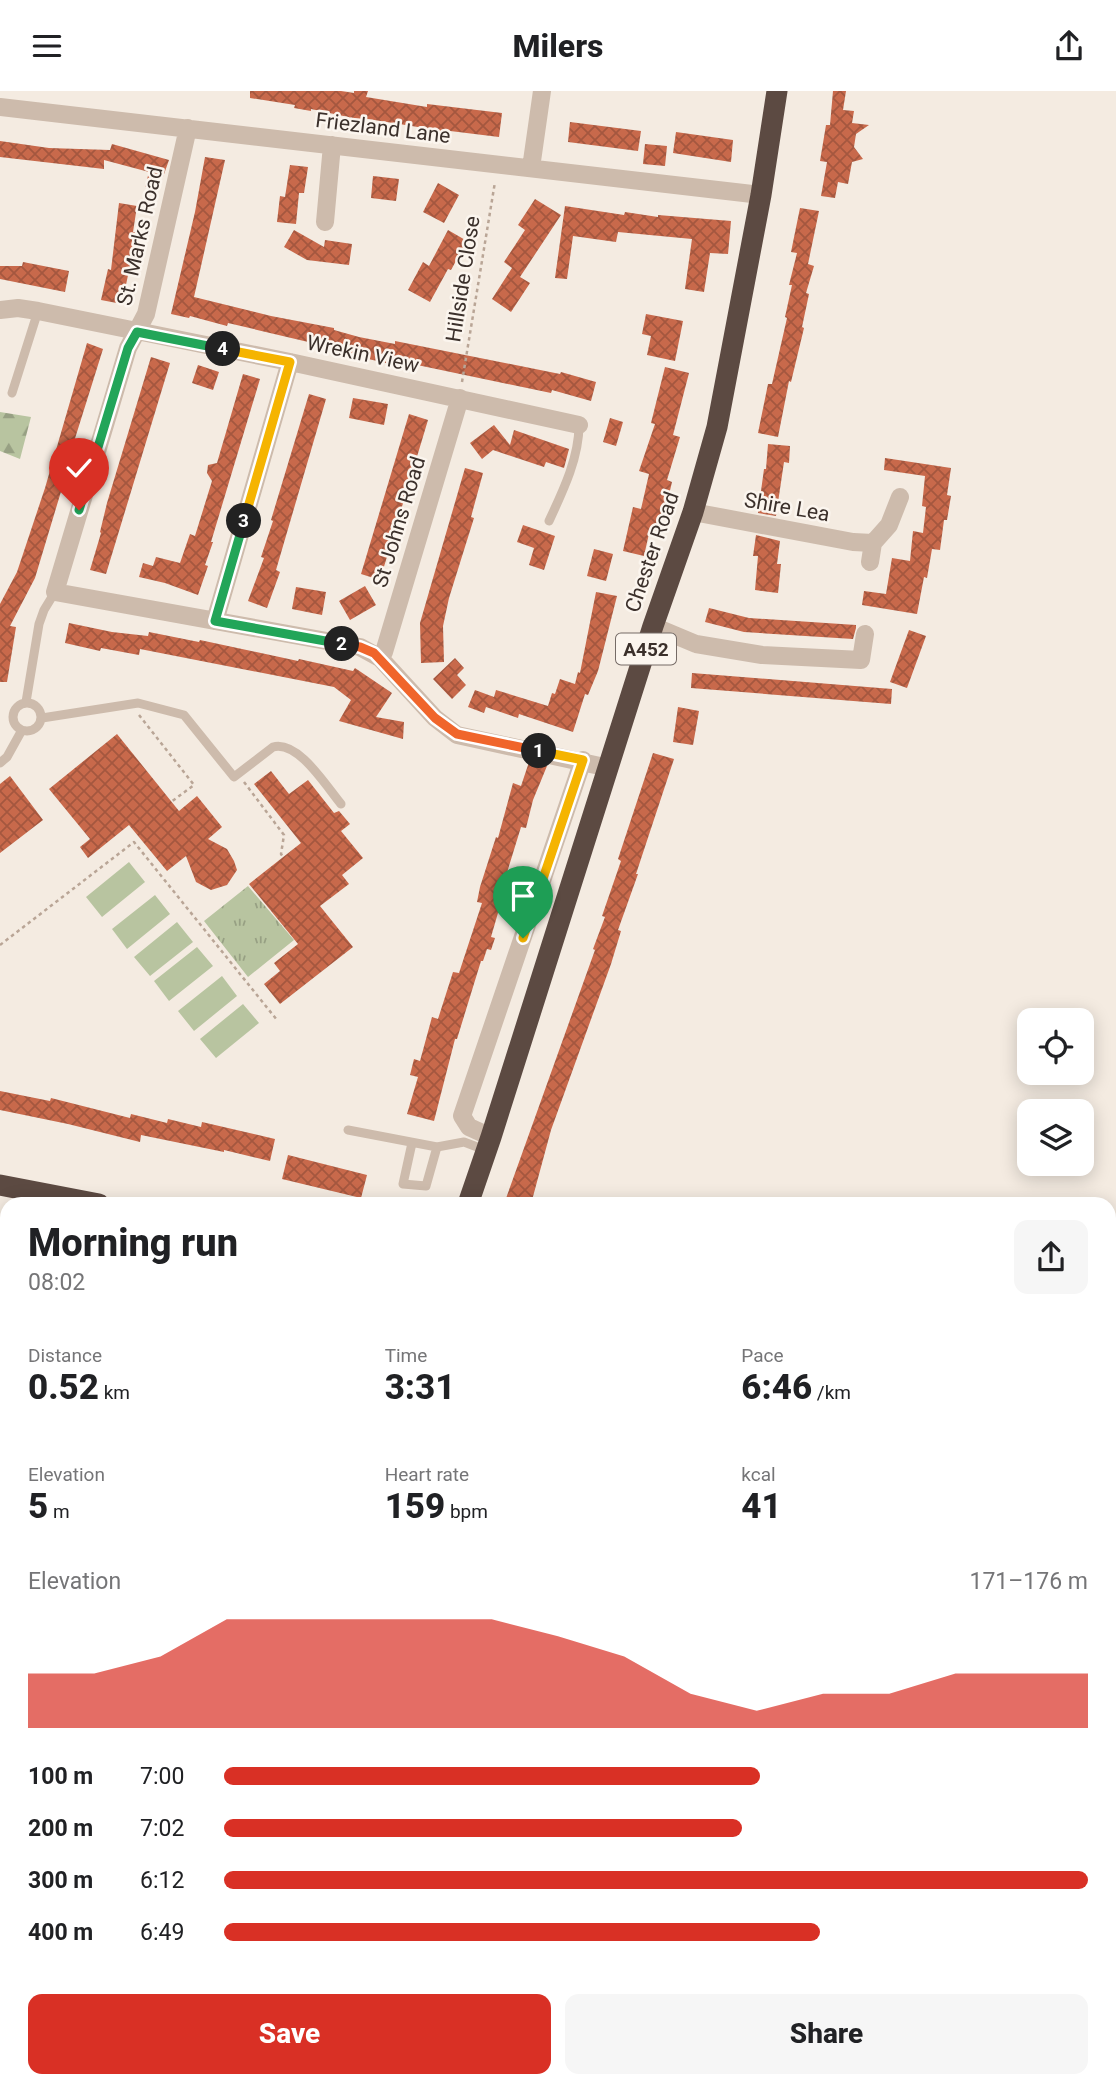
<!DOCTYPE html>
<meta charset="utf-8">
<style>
body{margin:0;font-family:Roboto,sans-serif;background:#f6f6f6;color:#202124;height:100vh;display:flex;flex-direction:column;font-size:26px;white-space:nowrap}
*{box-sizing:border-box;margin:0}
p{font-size:23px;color:#757577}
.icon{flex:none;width:38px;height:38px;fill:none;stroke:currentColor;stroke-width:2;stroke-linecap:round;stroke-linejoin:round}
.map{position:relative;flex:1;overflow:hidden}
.sheet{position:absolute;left:0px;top:1106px;width:1116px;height:891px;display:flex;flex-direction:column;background:#fff;border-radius:21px 21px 0 0;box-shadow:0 4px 18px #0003}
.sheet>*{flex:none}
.controls{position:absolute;left:1017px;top:917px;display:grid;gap:14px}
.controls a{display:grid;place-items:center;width:77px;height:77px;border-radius:14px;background:#fff;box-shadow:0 4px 18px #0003;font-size:35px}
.pin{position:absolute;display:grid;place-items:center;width:60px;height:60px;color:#fff;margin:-72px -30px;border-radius:50% 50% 50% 0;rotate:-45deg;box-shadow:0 0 7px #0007}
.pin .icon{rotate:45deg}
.km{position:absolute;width:35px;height:35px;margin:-18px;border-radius:50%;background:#222;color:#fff;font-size:19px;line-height:35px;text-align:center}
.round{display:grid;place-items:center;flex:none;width:74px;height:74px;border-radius:14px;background:#f6f6f6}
.summary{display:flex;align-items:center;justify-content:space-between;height:119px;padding:0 28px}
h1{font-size:38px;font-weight:800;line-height:52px}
.stats{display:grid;grid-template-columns:repeat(3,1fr);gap:10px;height:119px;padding:7px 28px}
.stats div{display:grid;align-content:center}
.stats b{font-size:35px;font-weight:800}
.stats small{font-size:19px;font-weight:400}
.stats p{font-size:19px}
.chart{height:196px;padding:14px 28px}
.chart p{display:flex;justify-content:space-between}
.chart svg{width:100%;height:126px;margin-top:7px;fill:#d93025;opacity:.7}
.cta{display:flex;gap:14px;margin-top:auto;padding:14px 28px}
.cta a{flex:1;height:80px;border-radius:14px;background:#d93025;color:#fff;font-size:28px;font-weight:800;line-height:80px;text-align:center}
.cta a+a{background:#f6f6f6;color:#202124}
ul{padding:0 28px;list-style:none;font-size:23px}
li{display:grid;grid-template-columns:112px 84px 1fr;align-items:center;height:52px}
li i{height:18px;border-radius:9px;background:#d93025}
header{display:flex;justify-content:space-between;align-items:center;height:91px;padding:0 28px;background:#fff;font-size:32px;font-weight:800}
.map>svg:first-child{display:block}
.grass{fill:url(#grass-tufts)}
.forest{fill:url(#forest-firs)}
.garden{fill:#b8c4a0}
.building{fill:url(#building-cross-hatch)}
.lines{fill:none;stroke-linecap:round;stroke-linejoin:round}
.path{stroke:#b9a596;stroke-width:2.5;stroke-dasharray:3.5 3.5;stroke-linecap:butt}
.lane{stroke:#cdbbac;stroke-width:9}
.street{stroke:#cdbbac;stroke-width:18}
.highway{stroke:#5c4a42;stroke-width:21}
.split-1-casing{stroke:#fff;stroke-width:14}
.split-2-casing{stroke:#fff;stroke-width:14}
.split-3-casing{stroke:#fff;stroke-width:14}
.split-4-casing{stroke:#fff;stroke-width:14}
.split-5-casing{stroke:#fff;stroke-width:14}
.split-1{stroke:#f5b400;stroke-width:9}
.split-2{stroke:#f0652b;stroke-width:9}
.split-3{stroke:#22a559;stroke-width:9}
.split-4{stroke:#f5b400;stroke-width:9}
.split-5{stroke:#22a559;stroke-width:9}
.labels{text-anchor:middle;stroke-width:5;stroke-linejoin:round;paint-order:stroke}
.shield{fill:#fbf5ee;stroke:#756b66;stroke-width:2}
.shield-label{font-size:19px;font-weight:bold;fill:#3b302b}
.street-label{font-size:21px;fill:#3b302b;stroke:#fbf5ee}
</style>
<header><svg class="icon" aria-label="menu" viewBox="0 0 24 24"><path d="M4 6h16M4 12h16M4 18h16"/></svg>Milers<svg class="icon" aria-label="share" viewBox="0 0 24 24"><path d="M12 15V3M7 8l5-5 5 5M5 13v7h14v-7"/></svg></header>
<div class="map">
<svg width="1116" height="1996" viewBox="0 0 1116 1996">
<defs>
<pattern id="grass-tufts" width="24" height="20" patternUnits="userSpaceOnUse" patternTransform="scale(1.75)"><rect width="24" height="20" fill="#b8c4a0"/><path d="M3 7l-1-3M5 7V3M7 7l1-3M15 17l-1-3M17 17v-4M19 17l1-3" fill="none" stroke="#97a083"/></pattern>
<pattern id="forest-firs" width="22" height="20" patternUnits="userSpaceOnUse" patternTransform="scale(1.75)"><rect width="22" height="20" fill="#b8c4a0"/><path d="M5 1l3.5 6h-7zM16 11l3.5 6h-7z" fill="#97a083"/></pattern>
<pattern id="building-cross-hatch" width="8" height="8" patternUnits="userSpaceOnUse" patternTransform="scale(1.75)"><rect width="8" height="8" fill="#c8694b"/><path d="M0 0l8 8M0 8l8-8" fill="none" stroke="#a4573f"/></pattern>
</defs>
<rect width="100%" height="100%" fill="#f4ebe1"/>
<!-- grass -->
<path class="grass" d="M248 795 294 849 248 886 204 830Z
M0 1254 7 1256V1990H133V1996H0Z"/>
<!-- forest -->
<path class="forest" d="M0 321 31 326 20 368 0 360Z
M0 1254 7 1256V1311L0 1310Z
M1110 1440 1116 1441V1584L1110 1579Z
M29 1990H133V1996H22L29 1993Z
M320 1990H518L517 1996H319Z"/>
<!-- garden -->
<path class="garden" d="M129 771 145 791 102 826 86 806Z
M155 804 170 823 127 858 112 838Z
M177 831 193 851 150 885 134 866Z
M197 856 213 875 169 910 154 890Z
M222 885 237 905 194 940 178 920Z
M243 913 259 932 216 967 200 948Z"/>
<!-- building -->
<path class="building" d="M250 0H341L354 2V0H368L366 6 427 16V13L502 22 499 46 442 39 441 51 422 49 424 37 362 27V29L311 18V20L294 17 295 14 250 7Z
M833 0H846L843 19 854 20 852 32 869 34 856 43 854 56 863 68 852 71 848 93 838 91 835 107 821 105 827 71 820 70 826 34H830Z
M570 31 641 40 638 60 568 51Z
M676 41 733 49 731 71 673 62Z
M0 50 49 57 110 59 112 53 169 69 163 86 145 96 149 81 104 69V78L0 66Z
M645 53 667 55 665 75 643 73Z
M205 66 225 69 194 206 271 225 334 237V239L359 246 395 253V250L560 283 561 281 596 291 591 310 552 299 551 302 422 275 386 269V272L337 261 338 258 228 232 227 235 190 225 189 227 171 223 195 121Z
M290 74 308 76 304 102H299L296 133 277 131 280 105 285 106Z
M373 85 399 88 396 110 371 107Z
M438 92 459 104 444 132 423 121Z
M535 108 561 124 520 186 530 192 511 221 492 208 512 177 504 171 525 139 518 134Z
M119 112 137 115 133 141H137L122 213 101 209 108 178 111 179Z
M565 115 624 124 625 121 658 126V124L731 130 728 163 710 162 704 201 685 198 692 148 618 141 616 151 573 145 567 188 555 187Z
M800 117 819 120 808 173 814 175 806 202 809 203 802 236 804 237 791 291 789 290 778 346 758 342 768 293H772L787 227 785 226 792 194H789L797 162 791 161Z
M294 139 324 156 325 149 352 153 349 174 307 169 284 156Z
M448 139 467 150 451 179 448 178 430 211 408 199 423 171 429 175Z
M23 171 69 180 65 201 0 188V175H22Z
M646 223 683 230 675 270 647 264 651 245 642 243Z
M87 252 103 258 67 373 69 374 35 487 10 535 16 536 7 591H0V513L17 481 45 397Z
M151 266 170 272 106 483 90 479 101 442 100 441 107 412Z
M198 274 219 281 213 299 192 292Z
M665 276 689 282 673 344 680 346 667 389 672 391 668 408 659 440 650 438 644 465 623 460 633 416 641 418 649 383 639 380 655 333 651 332Z
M243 283 260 288 211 451H213L205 474 208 475 198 504 165 492 139 486 143 472 153 475 156 466 180 472 190 443 195 445 212 390 207 382 208 374 217 372Z
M309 303 326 308 276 479 280 481 267 517 248 510 264 467 261 466 273 430 271 429Z
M353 307 388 313 384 334 349 327Z
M409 323 428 329 380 489 361 483Z
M610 327 623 331 616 355 603 351Z
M494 334 510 354 514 339 569 358 564 377 546 371 544 376 493 359 482 368 470 352Z
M768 353 790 355 789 372 784 371 776 425 758 422 764 378H766Z
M885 367 951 377 947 404 951 405 947 429H944L940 459 932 458 927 487 924 486 917 523 862 514 864 500 886 503 892 467 910 470 913 440 923 442 926 416 922 415 925 385 884 379Z
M465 377 483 382 471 426 474 427 449 507 443 535 444 571 421 572 420 532Z
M523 434 555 445 544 479 529 474 534 457 517 451Z
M756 444 780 450 777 473H781L778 502 755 499 758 465H753Z
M594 458 613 463 606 490 587 485Z
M365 495 376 514 350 529 339 510Z
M296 496 326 501 322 524 292 518Z
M596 501 617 505 598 580 588 604 585 603 573 641 519 623 518 627 486 616 484 622 468 616 475 599 494 606 496 599 548 615 552 602 555 603 560 588 575 593 578 581 580 582Z
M709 517 749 527 856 534V537L853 548 744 541 705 531Z
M69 532 112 541 148 545 149 541 199 551 200 549 298 570 299 568 353 580 355 577 392 602 376 626 404 631 403 648 339 630 351 609 334 596 140 558 139 564 101 557 100 560 65 552Z
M909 539 926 545 907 597 890 591Z
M455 567 464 577 457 584 466 594 452 608 433 588Z
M692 582 892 598 891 613 691 597Z
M678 616 699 620 693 654 673 651Z
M117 643 179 720 197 705 222 736 208 748 227 758 234 770 237 779 227 794 211 799 196 791 186 765 167 780 129 734 88 767 80 756 90 748 49 698Z
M653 662 674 668 636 783H638L618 839 621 840 611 873 551 1039 531 1113H504L595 859 593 858 605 826 602 825 621 770 618 768Z
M529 671 547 675 533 709 526 737 521 736 497 814 500 815 491 846 495 847 491 859 487 858 483 870H481L457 948H455L434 1030 407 1023 418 986 410 984 414 968 420 970 432 926 438 928 453 881 459 882 482 812 477 811 480 796 496 746 498 747 513 692 521 695Z
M271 680 289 703 308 689 334 722 339 720 350 733 341 740 363 767 342 784 349 793 320 815 353 856 280 913 264 893 280 880 274 872 298 853 249 793 301 752 254 693Z
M10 685 43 729 0 762V693Z
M0 1000 50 1010 51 1007 130 1027 131 1023 167 1032 168 1028 201 1036 202 1031 275 1048 270 1070 224 1059V1061L141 1044 140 1051 68 1033 0 1019Z
M288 1064 367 1084 361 1107 282 1088Z"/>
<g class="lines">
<!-- path -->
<path class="path" d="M462 291 495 91
M139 624 194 694 171 711
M244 691 284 744 281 763 283 766
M0 854 134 751 277 929
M0 1414 7 1418"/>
<!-- lane -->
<path class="lane" d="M12 302 38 220
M549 430C563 400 579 367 579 334
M26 611 39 533 44 519 55 501
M13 626a14 14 0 1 1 28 0a14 14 0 1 1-28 0Z
M42 627 138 612 184 624 234 686 273 656C298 649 326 695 341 713
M0 672 7 666 22 639
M348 1039 437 1056 464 1051 485 1059
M412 1052 403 1093 426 1095 437 1056"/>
<!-- street -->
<path class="street" d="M0 16 761 104
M188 37 146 223 128 257 55 501 360 556 380 567 435 627 457 644 609 677
M531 77 542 0
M325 131 332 54
M0 219 18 217 38 220 290 271 579 334
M693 421 853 451 873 452
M870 471 873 452 889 434 900 406
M215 530 290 271
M653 535 696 553 762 564 861 569 865 543
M380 567 384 561 460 307
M491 1046 469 1036 462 1025 583 669"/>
<!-- highway -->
<path class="highway" d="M0 1094 99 1113
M468 1113 491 1046 653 535 693 421 717 336 761 104 777 0
M1110 1256 1116 1257
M295 1996 296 1990"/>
</g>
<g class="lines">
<defs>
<path id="split-1" d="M523 847 583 669 539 660"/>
<path id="split-2" d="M342 553 360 556 374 562 435 627 457 643 539 660"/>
<path id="split-3" d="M244 430 215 530 342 553"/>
<path id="split-4" d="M223 258 290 271 244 430"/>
<path id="split-5" d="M79 419 128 257 137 241 223 258"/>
</defs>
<!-- split-1 casing -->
<use href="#split-1" class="split-1-casing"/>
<!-- split-2 casing -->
<use href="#split-2" class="split-2-casing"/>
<!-- split-3 casing -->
<use href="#split-3" class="split-3-casing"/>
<!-- split-4 casing -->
<use href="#split-4" class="split-4-casing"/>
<!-- split-5 casing -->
<use href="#split-5" class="split-5-casing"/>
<!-- split-1 -->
<use href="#split-1" class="split-1"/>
<!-- split-2 -->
<use href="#split-2" class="split-2"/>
<!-- split-3 -->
<use href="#split-3" class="split-3"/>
<!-- split-4 -->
<use href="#split-4" class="split-4"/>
<!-- split-5 -->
<use href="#split-5" class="split-5"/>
</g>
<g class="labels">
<!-- shield labels -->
<rect class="shield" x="616" y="542.5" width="60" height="31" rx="5"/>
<g class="shield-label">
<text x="646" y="565">A452</text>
</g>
<!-- street labels -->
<g class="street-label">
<text transform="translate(383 37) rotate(7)" y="7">Friezland Lane</text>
<text transform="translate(140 145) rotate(-77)" y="7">St. Marks Road</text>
<text transform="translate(463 188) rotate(-81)" y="7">Hillside Close</text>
<text transform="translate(363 263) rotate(12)" y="7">Wrekin View</text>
<text transform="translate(787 416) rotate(10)" y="7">Shire Lea</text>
<text transform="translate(399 431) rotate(-73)" y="7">St Johns Road</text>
<text transform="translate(652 461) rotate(-71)" y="7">Chester Road</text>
</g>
</g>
</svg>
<div class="controls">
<a><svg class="icon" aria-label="locate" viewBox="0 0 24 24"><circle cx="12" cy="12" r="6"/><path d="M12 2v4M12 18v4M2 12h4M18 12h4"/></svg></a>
<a><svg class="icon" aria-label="layers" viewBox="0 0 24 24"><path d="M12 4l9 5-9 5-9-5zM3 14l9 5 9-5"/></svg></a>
</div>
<div class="pin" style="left:523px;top:847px;background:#1e9e55"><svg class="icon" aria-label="arrive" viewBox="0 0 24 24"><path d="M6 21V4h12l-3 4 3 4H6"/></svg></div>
<div class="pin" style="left:79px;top:419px;background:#d93025"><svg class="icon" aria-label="check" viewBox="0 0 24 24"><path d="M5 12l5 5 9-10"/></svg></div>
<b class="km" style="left:539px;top:660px">1</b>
<b class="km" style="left:342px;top:553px">2</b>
<b class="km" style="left:244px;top:430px">3</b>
<b class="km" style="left:223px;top:258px">4</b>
<section class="sheet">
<div class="summary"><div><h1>Morning run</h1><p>08:02</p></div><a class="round"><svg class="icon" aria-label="share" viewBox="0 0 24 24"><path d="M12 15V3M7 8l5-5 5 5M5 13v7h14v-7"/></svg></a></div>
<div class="stats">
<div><p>Distance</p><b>0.52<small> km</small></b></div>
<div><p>Time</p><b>3:31</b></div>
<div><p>Pace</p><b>6:46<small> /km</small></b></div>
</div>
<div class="stats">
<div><p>Elevation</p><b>5<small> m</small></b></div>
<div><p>Heart rate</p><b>159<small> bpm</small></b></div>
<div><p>kcal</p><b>41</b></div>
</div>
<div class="chart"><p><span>Elevation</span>171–176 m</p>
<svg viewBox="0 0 160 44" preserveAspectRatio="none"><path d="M0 44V25L10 25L20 19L30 6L40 6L50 6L60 6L70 6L80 12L90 19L100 32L110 38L120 32L130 32L140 25L150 25L160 25V44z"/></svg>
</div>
<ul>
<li><b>100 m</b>7:00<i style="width:62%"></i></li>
<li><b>200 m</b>7:02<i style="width:60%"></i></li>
<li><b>300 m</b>6:12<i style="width:100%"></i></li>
<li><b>400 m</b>6:49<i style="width:69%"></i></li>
</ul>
<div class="cta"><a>Save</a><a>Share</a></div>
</section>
</div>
